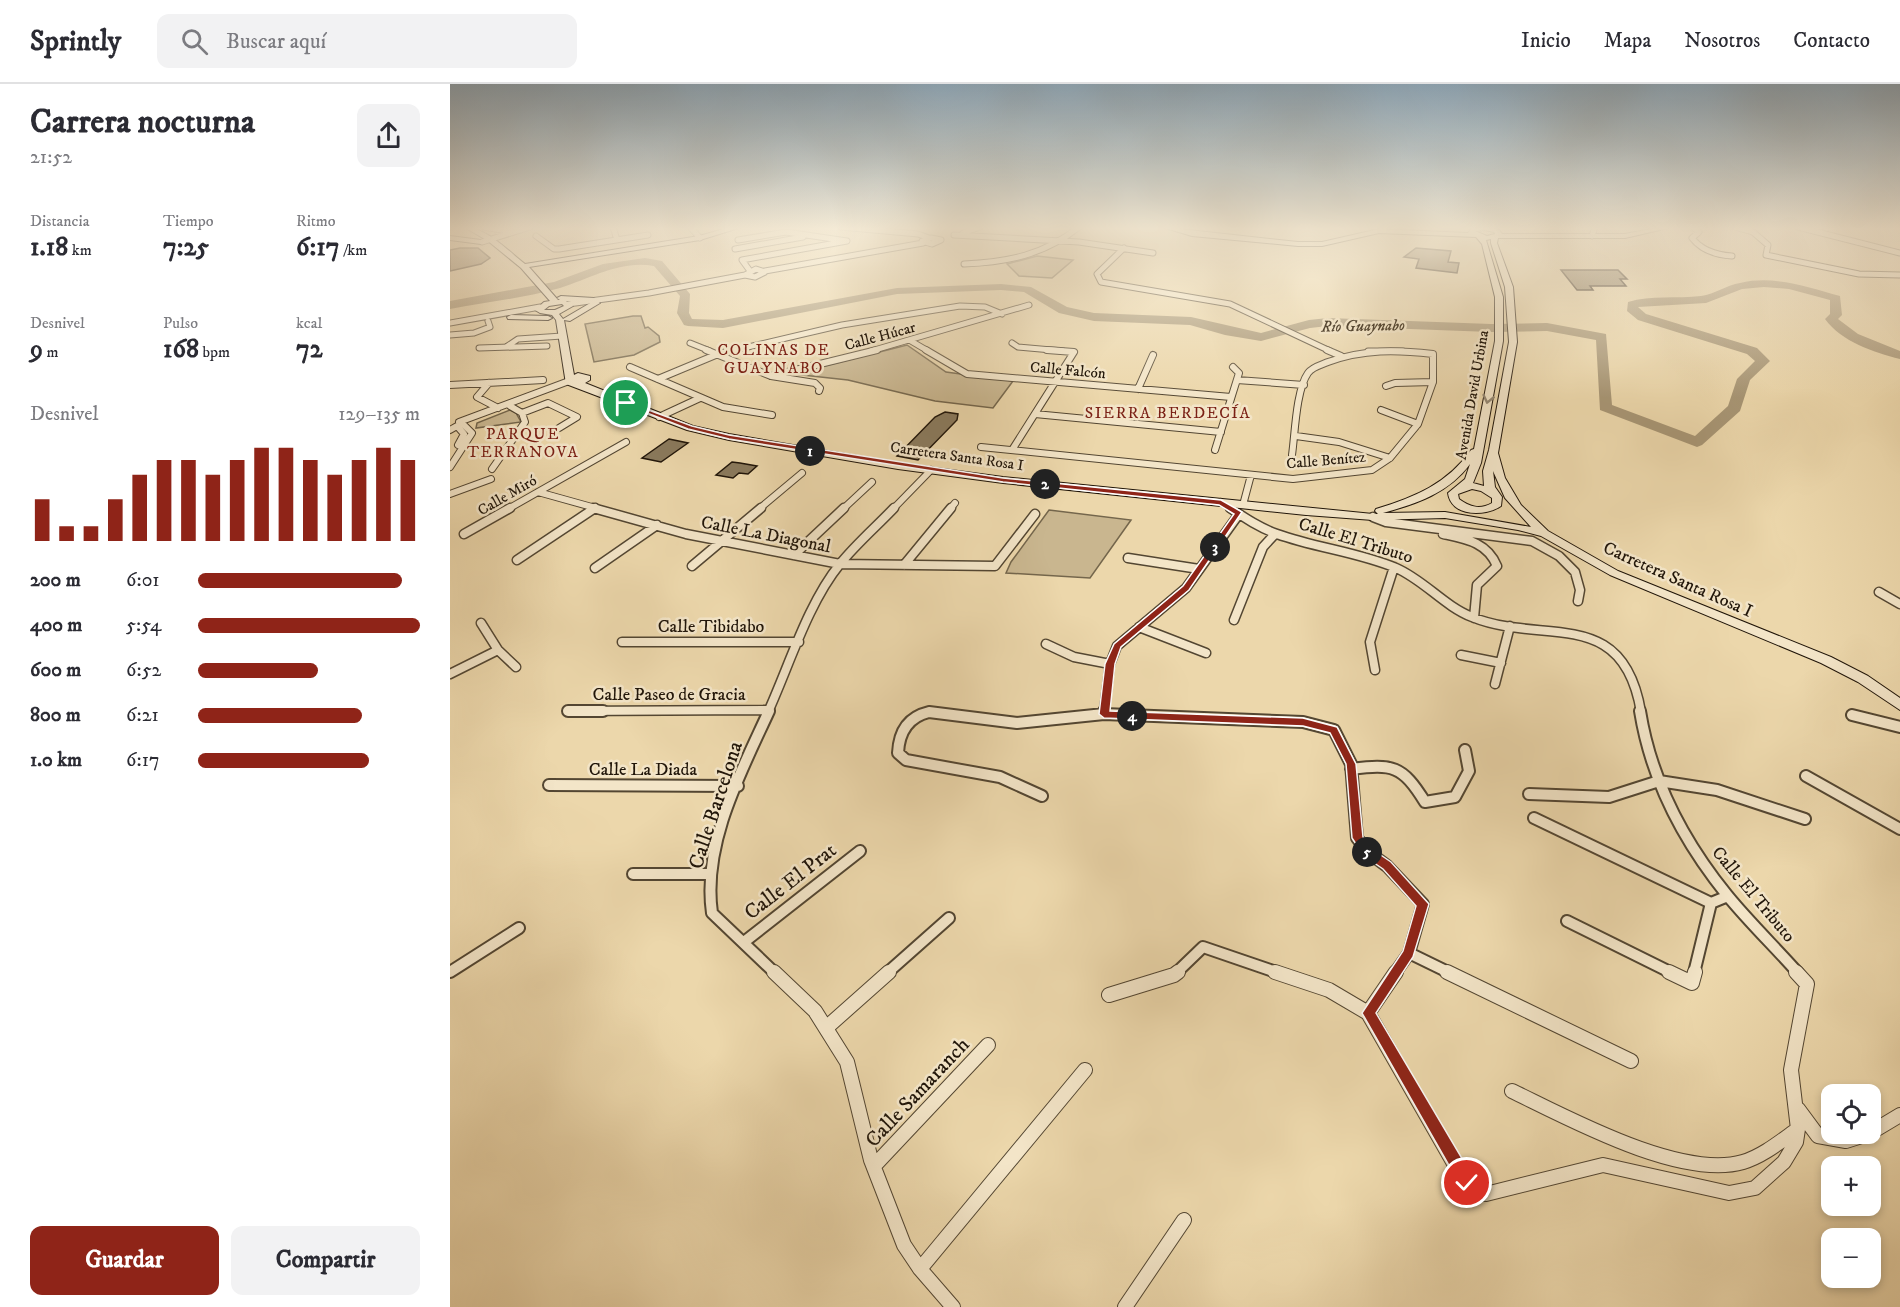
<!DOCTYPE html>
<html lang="es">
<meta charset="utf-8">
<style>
body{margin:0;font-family:"IM FELL DW Pica",serif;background:#f2f2f3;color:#2b2b33;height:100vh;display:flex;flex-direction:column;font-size:22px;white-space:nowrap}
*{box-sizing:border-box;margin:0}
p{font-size:20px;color:#7c7c81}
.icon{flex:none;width:33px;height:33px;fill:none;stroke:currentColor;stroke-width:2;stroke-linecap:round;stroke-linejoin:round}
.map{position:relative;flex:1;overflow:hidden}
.panel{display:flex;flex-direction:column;background:#fff;width:450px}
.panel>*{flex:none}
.tools{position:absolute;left:1371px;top:1000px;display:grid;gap:12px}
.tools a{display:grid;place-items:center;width:60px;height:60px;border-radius:12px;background:#fff;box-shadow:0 3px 9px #0003;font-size:30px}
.pin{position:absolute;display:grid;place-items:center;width:51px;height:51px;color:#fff;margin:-26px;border:3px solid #fff;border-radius:50%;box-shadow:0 2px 6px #0007}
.km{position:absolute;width:30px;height:30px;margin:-15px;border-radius:50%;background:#222;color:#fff;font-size:16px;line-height:30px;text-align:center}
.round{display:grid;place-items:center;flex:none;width:63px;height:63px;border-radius:12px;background:#f2f2f3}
.overview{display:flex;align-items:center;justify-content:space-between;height:102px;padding:0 30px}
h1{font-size:33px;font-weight:700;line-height:45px}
.stats{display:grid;grid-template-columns:repeat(3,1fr);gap:9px;height:102px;padding:6px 30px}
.stats div{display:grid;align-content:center}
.stats b{font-size:26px;font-weight:700}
.stats small{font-size:16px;font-weight:400}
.stats p{font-size:16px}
.chart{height:168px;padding:12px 30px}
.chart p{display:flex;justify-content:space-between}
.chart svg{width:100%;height:108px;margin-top:6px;stroke:#8f2418;stroke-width:6}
.primary-button{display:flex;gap:12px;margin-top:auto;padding:12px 30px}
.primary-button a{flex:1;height:69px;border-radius:12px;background:#8f2418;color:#fff;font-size:24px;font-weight:700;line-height:69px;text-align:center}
.primary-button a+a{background:#f2f2f3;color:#2b2b33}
ul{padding:0 30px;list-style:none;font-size:20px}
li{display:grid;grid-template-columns:96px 72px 1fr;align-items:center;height:45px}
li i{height:15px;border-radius:8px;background:#8f2418}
header{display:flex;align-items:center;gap:36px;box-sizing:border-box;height:84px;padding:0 30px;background:#fff;border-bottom:2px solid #e1e1e2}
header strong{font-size:28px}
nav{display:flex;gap:33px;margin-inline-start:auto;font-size:21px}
.search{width:420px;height:54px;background:#f2f2f3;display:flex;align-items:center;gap:15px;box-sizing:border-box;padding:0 21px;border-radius:12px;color:#7c7c81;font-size:22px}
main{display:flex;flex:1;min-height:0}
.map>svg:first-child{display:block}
.green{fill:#c9b68f;stroke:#74664c;stroke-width:1.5}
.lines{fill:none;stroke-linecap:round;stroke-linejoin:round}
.river{fill:#a79574;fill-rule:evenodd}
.building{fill:#8a7a5d;stroke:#201509;stroke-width:1.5}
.street-far4-casing{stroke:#534632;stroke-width:7}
.street-far3-casing{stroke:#534632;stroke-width:8}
.street-far2-casing{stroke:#534632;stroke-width:11}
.street-far1-casing{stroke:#534632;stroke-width:14}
.street-casing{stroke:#534632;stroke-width:16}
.secondary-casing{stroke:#201509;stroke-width:2}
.street-far4{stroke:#f3e5c8;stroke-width:5}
.street-far3{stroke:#f3e5c8;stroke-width:6}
.street-far2{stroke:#f3e5c8;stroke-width:8}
.street-far1{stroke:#f3e5c8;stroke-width:10}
.street{stroke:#f3e5c8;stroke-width:14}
.secondary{fill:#f3e5c8;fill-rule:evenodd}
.oneway{stroke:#948772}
.route{fill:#8f2418;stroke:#fff;stroke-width:1.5}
.labels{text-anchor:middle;stroke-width:5;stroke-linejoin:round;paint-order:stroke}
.far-street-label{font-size:15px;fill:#201509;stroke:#f3e5c8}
.far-water-label{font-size:16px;font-style:italic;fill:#564834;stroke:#f3e5c8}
.far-neighbourhood-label{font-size:16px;letter-spacing:1.5px;fill:#7a1f14;stroke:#f3e5c8}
.street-label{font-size:18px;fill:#201509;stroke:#f3e5c8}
.near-street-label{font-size:21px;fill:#201509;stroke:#f3e5c8}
</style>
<header>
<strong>Sprintly</strong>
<div class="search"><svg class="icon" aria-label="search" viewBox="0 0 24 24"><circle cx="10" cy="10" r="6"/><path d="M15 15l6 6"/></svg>Buscar aquí</div>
<nav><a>Inicio</a><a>Mapa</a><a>Nosotros</a><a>Contacto</a></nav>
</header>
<main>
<section class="panel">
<div class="overview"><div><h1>Carrera nocturna</h1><p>21:52</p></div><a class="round"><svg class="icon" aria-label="share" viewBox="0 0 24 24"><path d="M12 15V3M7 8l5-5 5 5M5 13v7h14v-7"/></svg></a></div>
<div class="stats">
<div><p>Distancia</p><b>1.18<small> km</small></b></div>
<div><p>Tiempo</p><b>7:25</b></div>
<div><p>Ritmo</p><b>6:17<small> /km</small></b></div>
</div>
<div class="stats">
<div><p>Desnivel</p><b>9<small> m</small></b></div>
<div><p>Pulso</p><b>168<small> bpm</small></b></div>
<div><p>kcal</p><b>72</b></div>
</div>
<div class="chart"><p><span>Desnivel</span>129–135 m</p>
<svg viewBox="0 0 160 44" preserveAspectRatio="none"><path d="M5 44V27M15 44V38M25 44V38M35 44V27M45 44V17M55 44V11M65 44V11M75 44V17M85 44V11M95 44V6M105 44V6M115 44V11M125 44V17M135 44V11M145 44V6M155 44V11"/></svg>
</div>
<ul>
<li><b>200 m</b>6:01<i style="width:92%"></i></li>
<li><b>400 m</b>5:54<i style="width:100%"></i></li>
<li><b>600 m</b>6:52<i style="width:54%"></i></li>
<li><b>800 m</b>6:21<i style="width:74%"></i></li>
<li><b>1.0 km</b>6:17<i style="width:77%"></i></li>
</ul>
<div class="primary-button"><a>Guardar</a><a>Compartir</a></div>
</section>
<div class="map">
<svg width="1450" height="1223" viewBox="0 0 1450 1223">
<rect width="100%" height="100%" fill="#ecd7ab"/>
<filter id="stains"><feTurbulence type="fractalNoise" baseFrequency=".00333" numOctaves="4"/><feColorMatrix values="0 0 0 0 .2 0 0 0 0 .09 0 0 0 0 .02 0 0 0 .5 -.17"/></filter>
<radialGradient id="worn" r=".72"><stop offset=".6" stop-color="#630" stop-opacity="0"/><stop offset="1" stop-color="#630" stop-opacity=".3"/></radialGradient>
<!-- green -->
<path class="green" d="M587 172 623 176 602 194 569 192 557 180Z
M183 232H191L195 244 198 243 209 252 210 258 184 271 144 278 135 240Z
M457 261 496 288 563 297 543 324 485 317 398 296 343 290Z
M60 326 66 329 71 338 26 344 27 339Z
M599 426 681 436 640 494 556 489 561 478Z"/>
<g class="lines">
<!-- river -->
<path class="river" d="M195 174 212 177 240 210 239 229 242 235 273 236 447 204 551 200 581 203 617 223 644 229 741 233 811 249 859 236 878 234 1041 240 1097 239 1156 250 1162 321 1245 352 1278 322 1287 295 1305 277 1297 270 1188 236 1177 227 1178 218C1201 211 1227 215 1251 212 1265 210 1277 201 1290 199 1324 191 1358 203 1390 212L1392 231 1388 235 1408 250 1450 267V275C1423 268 1392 258 1375 235L1380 230V216L1339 205 1314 203 1292 205 1256 219 1188 223 1196 230 1307 264 1320 277 1300 296 1290 327 1252 361 1247 363 1150 326 1146 256 1097 247 1041 248 878 242 860 244 811 257 775 251 740 241 644 237 609 229 574 208 551 206 447 210 273 244 238 242 234 241 227 229 230 212 204 182C170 176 142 194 110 204 75 214 36 218 0 225V217L104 198 153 180Z"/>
</g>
<!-- building -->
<path class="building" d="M10 164H28L40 174 31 180 0 187V166Z
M966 164 1001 167 998 178 1009 179 1007 189 966 184 969 175 954 173Z
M1111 186H1168L1177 195H1170L1176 202H1140L1143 206H1127Z
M495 328 508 330 507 336 468 376 447 372 485 333Z
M219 355 238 359 211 378 192 374Z
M282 378 290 379 307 382 298 390 289 389 283 394 266 391Z"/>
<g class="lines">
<defs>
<path id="street-far4" d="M33 143 63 148
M163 143 167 156
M240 143 250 154
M391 143 468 150 479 154
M1243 143 1249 148 1242 154C1252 167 1266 171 1282 172
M1285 143 1303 148 1318 161 1316 171 1409 190 1450 191
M1348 143 1450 169
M513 149 530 143
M504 151 629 158 703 169
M86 152 104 165H109L198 151
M1142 152 1145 143
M481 154 491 156 482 160 472 157Z
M288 156 336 148 397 157 292 176 300 187
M32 158 80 143
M674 164 647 190 651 198 780 220 880 267
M285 165 353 153
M514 180C558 178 594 171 629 143
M306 185 315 188 305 193 295 191Z
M315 187 473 159
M118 220 199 209 295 191
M0 239 90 223
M0 251 24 249 40 243 38 237
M461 257 478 267
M240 259 260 267
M562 259 568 263 613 267
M56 263 68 255 112 252
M29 264 97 262
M281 267 392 241 510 222 535 223 552 230
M421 267 579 221
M918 267H953"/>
<path id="street-far3" d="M256 266 321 292 365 299 370 304 369 307
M476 266 517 290 781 313
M877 266 891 272
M180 283 273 323 322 331
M321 292 427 266
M208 295 268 270 287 266
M787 296 854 301
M39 299 27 313 48 324
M0 301 93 296
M936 302 945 299 983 298
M688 305 703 271
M931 326 968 340
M72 329 98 319 127 333 109 344
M585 330 771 348
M209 333 250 314
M9 338 119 297
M0 346 7 342 14 350 8 361
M846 352 889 358 940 374
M531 363 843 395 922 386 940 374 968 340 983 298V270C946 266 914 265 878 278 871 281 862 283 858 289 846 306 845 350 842 371
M562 366 624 268 597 266
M765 366 789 289 783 283
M0 383 22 349 13 340
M42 385 75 338 72 329 60 322
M88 408 149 425
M0 410 41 395
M771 418 782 425
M793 421 801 391
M58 425 176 358
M309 425 352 389
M393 425 422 398
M443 425 481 386
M500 425 505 419"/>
<path id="street-far2" d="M143 424 236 450 390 480 545 482 585 430
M780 424C795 434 810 444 827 450 866 464 908 468 946 484 974 496 994 522 1022 533 1093 562 1173 520 1191 628
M923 433 936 438 1082 457 1109 472 1125 488 1130 506 1128 517
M14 450 60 424
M993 450C1016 455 1037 458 1047 482L1027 501 1024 534
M344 471 394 424
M678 474 749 485
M67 476 145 424
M454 481 501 424
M242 482 311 424
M145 484 207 441
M1429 508 1450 520
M784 536 813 463 825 450
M31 539 48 566 66 583
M689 543 756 569
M172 558H349
M596 560 624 573 660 580
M1011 571 1051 579
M925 586 920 558 944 483
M0 590 48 566
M1045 600 1060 542
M118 627 319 626
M318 628C339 582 358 519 390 480 406 460 427 442 444 424
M478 628H482
M654 628 660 580 667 562 736 504 789 430"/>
<path id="street-far1" d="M118 627H153
M319 627C291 688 252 760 262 829L325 889
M1190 627C1201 695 1234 758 1277 811 1299 838 1325 863 1348 889
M654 630 853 638 884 646 901 680 907 754 918 768 937 782 973 820 959 869 945 889
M1402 631 1450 643
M901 685C943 680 952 681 975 718L1005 713 1019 687 1015 666
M1356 692 1450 745
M99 701 288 702
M1079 710 1159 713 1209 697 1267 706 1355 735
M592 712 550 693 456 676 448 669C449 648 458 633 479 628L567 639 654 630V627
M1084 734 1261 819
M183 790H260
M1117 837 1222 889
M294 858 410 767
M959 869 1000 889
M0 888 69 844
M437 889 499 834
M726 889 753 863 829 889
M1244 889 1261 819 1278 812"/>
<path id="street" d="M324 888 365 927 397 978 421 1076 454 1161 470 1185 503 1223
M825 888 879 906 918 929
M946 888 918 929 1005 1081 1018 1099 1036 1110 1153 1081 1279 1109 1305 1104 1334 1078 1346 1058 1348 1045
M997 888 1181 977
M1219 888 1242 899 1245 888
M659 911 724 891 728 888
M376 944 439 888
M1062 1007C1118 1034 1231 1096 1293 1078 1313 1072 1331 1057 1348 1045L1341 986 1357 900 1346 888
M1348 1025 1368 1052 1396 1057 1418 1050
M1420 1049 1450 1031
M424 1082 538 961
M470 1185 635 986
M675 1223 734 1136"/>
<path id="secondary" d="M14 143C36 143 58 167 75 180L249 152 281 143H292L250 156 79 183 108 216H110L107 214 111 212 144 214 150 219 120 237 114 236 124 291 128 289 140 292V296L135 299 243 342 279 350 448 379 553 393 923 430H928L925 427 926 425C965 413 997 400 1021 366L1024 365 1045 257V213L1032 160 1026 153 929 149 872 162H848L742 152 712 143 848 158H872L929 145 1018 149 1022 144 1039 143 1049 146 1052 150H1175L1210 143H1223L1175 154H1048L1047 159 1063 203 1067 258 1048 369 1055 394 1071 421 1098 447 1168 487 1381 573 1418 592 1450 614V626L1408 598 1371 579 1160 491 1091 452 1068 446 995 434 923 436 856 431 553 399 448 385 279 356 237 346 116 300 106 236 102 231 90 229 85 226 94 218 100 217 71 184 38 157ZM1035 146 1044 148 1045 150 1037 152 1025 147ZM1041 155V159L1055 203 1059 258 1039 366 1033 387 1034 402 1023 399 1031 379 1053 257V213L1036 156ZM116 217 142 218 113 235 109 230 123 222ZM112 220 114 222 105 226H94L99 222ZM1020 380 1015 395 998 409C1001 433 1035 433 1051 422L1052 413 1045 403 1043 387 1055 414 1081 443 995 428 933 429C966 420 999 409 1020 380ZM1022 405 1031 407 1042 414V419C1030 426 1020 423 1009 415L1008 410Z
M1330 143H1356L1353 145Z
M0 152 31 156 34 158 31 160 0 156Z
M61 231 98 232 102 234 98 236 58 235 57 233Z"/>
</defs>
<!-- street-far4 casing -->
<use href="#street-far4" class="street-far4-casing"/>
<!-- street-far3 casing -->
<use href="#street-far3" class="street-far3-casing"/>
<!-- street-far2 casing -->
<use href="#street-far2" class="street-far2-casing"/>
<!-- street-far1 casing -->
<use href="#street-far1" class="street-far1-casing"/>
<!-- street casing -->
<use href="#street" class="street-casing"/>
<!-- secondary casing -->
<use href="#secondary" class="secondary-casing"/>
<!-- street-far4 -->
<use href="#street-far4" class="street-far4"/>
<!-- street-far3 -->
<use href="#street-far3" class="street-far3"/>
<!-- street-far2 -->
<use href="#street-far2" class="street-far2"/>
<!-- street-far1 -->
<use href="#street-far1" class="street-far1"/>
<!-- street -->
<use href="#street" class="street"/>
<!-- secondary -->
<use href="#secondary" class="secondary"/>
</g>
<!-- one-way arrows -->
<defs><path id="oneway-chevron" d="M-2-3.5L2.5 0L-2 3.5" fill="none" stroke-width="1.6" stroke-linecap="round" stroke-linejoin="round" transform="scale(1.5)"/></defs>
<use class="oneway" href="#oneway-chevron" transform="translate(1038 315) rotate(103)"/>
<!-- sky -->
<linearGradient id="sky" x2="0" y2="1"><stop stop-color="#8ea8ba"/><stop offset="0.46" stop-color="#f6edd9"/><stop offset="1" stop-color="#f6edd9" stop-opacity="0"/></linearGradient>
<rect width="1450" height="314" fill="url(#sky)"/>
<!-- route -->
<path class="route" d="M174 317 242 342 279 351 553 394 771 416 792 428 739 506 671 563 665 580 660 627 853 634 887 643 906 680 913 753 922 765 941 778 979 820 963 873 926 929 1023 1093 1025 1099 1023 1104 1017 1106 1012 1104 912 929 953 867 966 822 933 785 914 772 902 754 896 680 880 649 853 642 654 634 649 630 655 580 664 560 733 502 784 430 769 421 553 398 279 355 238 345 174 320Z"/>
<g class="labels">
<!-- far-street labels -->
<g class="far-street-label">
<text transform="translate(430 252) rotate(-15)" y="5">Calle Húcar</text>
<text transform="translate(618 286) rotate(5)" y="5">Calle Falcón</text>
<text transform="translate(1022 311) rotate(-80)" y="5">Avenida David Urbina</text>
<text transform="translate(507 372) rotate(8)" y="5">Carretera Santa Rosa I</text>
<text transform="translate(876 376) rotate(-5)" y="5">Calle Benítez</text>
<text transform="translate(57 411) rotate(-30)" y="5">Calle Miró</text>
</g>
<!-- far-water labels -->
<g class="far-water-label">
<text transform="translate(913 241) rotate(-1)" y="6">Río Guaynabo</text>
</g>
<!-- far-neighbourhood labels -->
<g class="far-neighbourhood-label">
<text x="324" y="271">COLINAS DE<tspan x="324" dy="18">GUAYNABO</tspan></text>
<text x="718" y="334">SIERRA BERDECÍA</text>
<text x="73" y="355">PARQUE<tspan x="73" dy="18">TERRANOVA</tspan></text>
</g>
<!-- street labels -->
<g class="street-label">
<text transform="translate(316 450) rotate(11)" y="6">Calle La Diagonal</text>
<text transform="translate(906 456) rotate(17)" y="6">Calle El Tributo</text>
<text transform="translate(1228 495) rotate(24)" y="6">Carretera Santa Rosa I</text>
<text x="261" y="548">Calle Tibidabo</text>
<text x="219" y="616">Calle Paseo de Gracia</text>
<text x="193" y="691">Calle La Diada</text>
<text transform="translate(1304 810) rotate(50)" y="6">Calle El Tributo</text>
</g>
<!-- near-street labels -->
<g class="near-street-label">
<text transform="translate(265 721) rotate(-72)" y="7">Calle Barcelona</text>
<text transform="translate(340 797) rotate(-38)" y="7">Calle El Prat</text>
<text transform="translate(467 1008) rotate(-47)" y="7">Calle Samaranch</text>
</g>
</g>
<rect width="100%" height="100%" filter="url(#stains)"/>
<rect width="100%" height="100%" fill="url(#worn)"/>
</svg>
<div class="tools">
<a><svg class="icon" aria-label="locate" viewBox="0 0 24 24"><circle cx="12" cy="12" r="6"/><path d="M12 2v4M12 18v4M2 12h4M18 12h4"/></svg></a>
<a>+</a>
<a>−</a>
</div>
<div class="pin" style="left:176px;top:319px;background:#1e9e55"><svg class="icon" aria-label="arrive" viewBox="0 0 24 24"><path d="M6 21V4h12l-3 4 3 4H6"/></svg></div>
<div class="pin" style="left:1017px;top:1099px;background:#d93025"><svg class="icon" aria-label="check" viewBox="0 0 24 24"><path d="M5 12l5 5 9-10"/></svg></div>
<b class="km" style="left:360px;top:367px">1</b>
<b class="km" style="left:595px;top:400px">2</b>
<b class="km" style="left:765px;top:463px">3</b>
<b class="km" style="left:682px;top:632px">4</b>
<b class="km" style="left:917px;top:768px">5</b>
</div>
</main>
